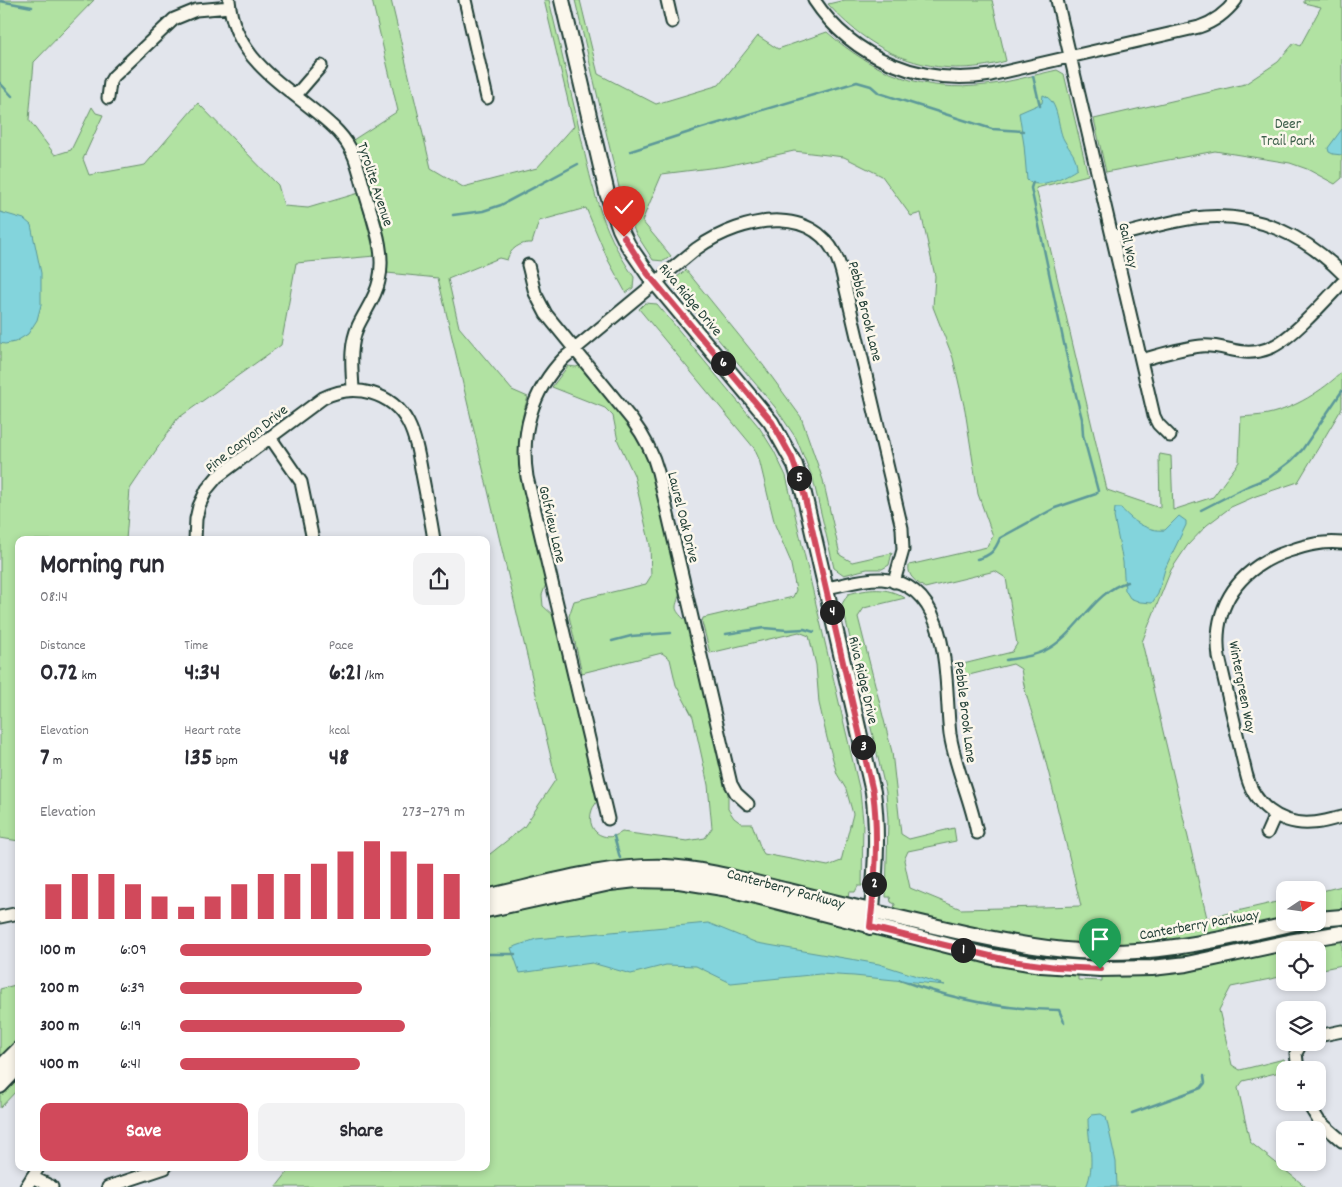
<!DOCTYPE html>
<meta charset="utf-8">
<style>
body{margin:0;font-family:Dekko,sans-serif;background:#f2f2f3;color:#2b2b33;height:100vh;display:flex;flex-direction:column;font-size:19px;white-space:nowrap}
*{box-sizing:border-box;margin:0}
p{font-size:16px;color:#7c7c81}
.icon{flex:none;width:28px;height:28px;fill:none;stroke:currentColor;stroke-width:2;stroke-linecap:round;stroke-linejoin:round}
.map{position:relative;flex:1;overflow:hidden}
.panel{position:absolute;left:15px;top:536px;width:475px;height:635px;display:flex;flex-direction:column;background:#fff;border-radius:10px;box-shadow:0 2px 8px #0003}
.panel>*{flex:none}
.needle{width:32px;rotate:77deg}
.buttons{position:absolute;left:1276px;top:881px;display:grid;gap:10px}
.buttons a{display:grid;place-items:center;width:50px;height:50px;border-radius:10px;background:#fff;box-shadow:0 2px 8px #0003;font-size:25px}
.pin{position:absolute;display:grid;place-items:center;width:42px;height:42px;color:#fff;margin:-51px -21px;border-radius:50% 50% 50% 0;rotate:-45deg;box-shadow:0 0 5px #0007}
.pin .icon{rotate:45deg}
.km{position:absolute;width:25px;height:25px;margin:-12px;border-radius:50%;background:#222;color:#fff;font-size:14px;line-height:25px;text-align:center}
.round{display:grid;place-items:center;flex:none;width:52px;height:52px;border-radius:10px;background:#f2f2f3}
.summary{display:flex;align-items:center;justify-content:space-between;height:85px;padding:0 25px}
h1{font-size:28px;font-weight:800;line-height:38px}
.stats{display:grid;grid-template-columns:repeat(3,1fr);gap:8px;height:85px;padding:5px 25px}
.stats div{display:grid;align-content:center}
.stats b{font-size:25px;font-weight:800}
.stats small{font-size:14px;font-weight:400}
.stats p{font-size:14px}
.chart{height:140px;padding:10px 25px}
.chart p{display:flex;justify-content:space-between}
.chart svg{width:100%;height:90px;margin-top:5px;stroke:#d1495b;stroke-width:6}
.cta{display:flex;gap:10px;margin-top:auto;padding:10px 25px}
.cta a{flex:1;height:58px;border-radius:10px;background:#d1495b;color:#fff;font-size:20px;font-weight:800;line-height:58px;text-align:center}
.cta a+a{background:#f2f2f3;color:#2b2b33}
ul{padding:0 25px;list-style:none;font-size:16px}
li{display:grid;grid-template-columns:80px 60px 1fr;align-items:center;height:38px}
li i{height:12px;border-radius:6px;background:#d1495b}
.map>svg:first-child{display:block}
.green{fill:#b1e2a2;stroke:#68906b}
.water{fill:#83d4dc;stroke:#5b9899}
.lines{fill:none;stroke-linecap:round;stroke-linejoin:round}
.stream{stroke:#5b9899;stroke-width:2.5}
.minor-casing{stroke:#1f3d34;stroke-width:15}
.tertiary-casing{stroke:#1f3d34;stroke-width:18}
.minor{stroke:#fbf7ec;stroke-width:11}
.tertiary{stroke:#fbf7ec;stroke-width:14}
.route-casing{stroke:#fff;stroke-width:10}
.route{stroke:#d1495b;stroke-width:6}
.labels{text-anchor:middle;stroke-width:5;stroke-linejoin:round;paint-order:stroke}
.park-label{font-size:15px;fill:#3c5e4a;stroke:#fbf7ec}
.street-label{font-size:15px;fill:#1f3d34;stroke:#fbf7ec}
</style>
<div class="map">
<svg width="1342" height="1187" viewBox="0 0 1342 1187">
<rect width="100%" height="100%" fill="#e2e5ec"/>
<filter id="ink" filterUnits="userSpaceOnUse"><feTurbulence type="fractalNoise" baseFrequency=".02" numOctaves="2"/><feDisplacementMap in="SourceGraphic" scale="10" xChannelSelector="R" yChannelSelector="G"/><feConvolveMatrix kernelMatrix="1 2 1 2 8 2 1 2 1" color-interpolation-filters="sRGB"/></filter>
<g filter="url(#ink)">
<!-- green -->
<path class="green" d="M0 0H94L34 62 29 120 55 155 71 150 92 107 96 113 103 115 83 159 89 175 145 165 198 103 278 185 284 206 308 208 359 193 375 256 296 263 281 345 177 419 130 489 126 540H19V841L0 838Z
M372 0H391L431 168 463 187 537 168 574 126 544 0H549C559 41 568 82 578 123 591 182 599 226 634 277L633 288 626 293 608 260 586 208 539 221 532 243C520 242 510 249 507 260L499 258 448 279 459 327 512 390 528 397C520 421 517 446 520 471L546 584 542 595 543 606 554 616 595 791C596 794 597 797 597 799 597 804 593 806 592 810 588 821 592 833 603 836 610 838 616 836 622 832L687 841 705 838 712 828 708 785 693 717 676 685 670 659 662 653 582 673 569 616 574 601 646 584 651 576 650 545 634 475 618 441 613 416 605 408 552 387 568 366 576 367 579 366 629 426 644 450 652 472 680 590C677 609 670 606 687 622L728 791V809L734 818 742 824H752L761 849 764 854 828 866 841 861 853 814 846 789 837 774 827 738 819 703 816 665 809 636 799 632 710 653 702 622 703 618 793 597 796 590 790 560 775 525 759 459 754 448 639 309 645 303 657 304 759 427 774 451 786 476 860 792 863 821 862 886H858L855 892H849L848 898 684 864 486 893V855L490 854 524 827 556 779 438 278 387 273 385 243 360 157 353 140 398 111Z
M575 0H580L598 74 656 104 719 85 758 36 778 49 827 32C873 73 924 93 986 85 1010 82 1034 75 1057 70L1064 74 1088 175 1036 188 1107 490 1160 508 1159 457 1160 454 1171 456 1173 510 1213 497 1239 462 1241 417C1250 416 1259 416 1268 414 1295 408 1322 391 1342 372V408L1298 482 1256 496 1231 507 1207 525 1187 546 1171 570 1142 642 1207 918 1285 900V919C1229 931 1173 946 1116 946 1040 946 967 927 894 909L895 904 891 902 890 897H886L888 820 886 792 842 604 848 594C869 589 886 586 905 598L864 608 858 617 892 752 901 834 909 839 954 828 956 841 908 851 904 860 910 888 961 909 1081 906C1068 853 1056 800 1042 747 1035 720 1025 697 1021 669L1013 664 957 678 955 666 1012 652 1017 644 1006 578 995 571 925 588C917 582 907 577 909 565L987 547 993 536 978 494 965 410 953 358 933 307 935 276 921 213 911 216 882 176 844 157 794 151 726 166 662 174 642 221 671 256 664 261 653 260 635 232 622 200Z
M845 0H992L1006 61C937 81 875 57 828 4Z
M1304 0H1342V178L1335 184 1307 169 1290 163 1215 151 1106 172 1094 119 1245 84 1278 62 1294 43 1300 46 1321 7 1304 3Z
M686 270 763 365 801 417 823 480 840 555 852 562 892 553 889 565 882 569H867L844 575 834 568 813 479 796 438 775 407 676 289 677 277Z
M678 884 769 903 845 926 992 963 1075 973 1078 975V980L1102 981V976L1106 975 1342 939V965L1318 970V950H1285V976L1231 987 1219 1010 1232 1065 1240 1070 1284 1059 1288 1070 1243 1081 1238 1088 1250 1142 1306 1187H276L291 1168H486V914L606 887Z
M1342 886V911L1318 914V892Z
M1342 922V924L1193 957 1140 963 1098 962 1140 961 1221 946 1289 930Z
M892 923 1076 957 1082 962C1018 960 957 941 895 926Z
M19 984V1044L0 1062V989Z
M19 1072V1088L0 1108V1092Z"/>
<!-- water -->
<path class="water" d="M1043 95C1060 101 1057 128 1064 140 1070 151 1077 156 1077 169 1067 176 1037 191 1027 180L1024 145 1019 113 1042 103Z
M1342 129V155L1333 154 1329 152 1328 148Z
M0 212 24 219 31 225 41 273V305L37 320 28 334 15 342 5 344 0 343Z
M1115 508H1121C1132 521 1148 532 1165 530L1179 516 1186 521V525L1170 558 1165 569 1158 594 1152 603 1140 602 1130 598 1125 590 1123 562 1114 517Z
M708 923 757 943 879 964 945 985 854 976 820 974 731 983 696 966 666 965 631 974 592 963 520 973 511 948 536 939Z
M1101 1114 1106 1117 1116 1162 1117 1187H1086C1096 1165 1088 1142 1088 1119L1092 1115Z"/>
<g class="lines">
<!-- stream -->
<path class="stream" d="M0 1 32 7
M1033 76 1040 106
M0 83 12 96
M631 151 702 128 857 82 871 86 879 93 992 129 1023 131
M453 215 483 211 501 205 578 164
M1201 510 1248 486 1270 477 1291 461 1302 450 1342 391
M977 559C990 556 995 551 1000 538L1055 508 1096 494 1098 491 1083 435 1082 419 1069 367 1031 188 1033 182
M726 634 764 628 787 630 804 629 814 632
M612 641 631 636 671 633
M1006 660C1019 658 1032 657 1044 651 1077 636 1092 592 1127 582
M614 836 620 858
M486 954H515
M900 980C951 999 1004 1010 1059 1010L1064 1022
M1132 1113 1201 1088 1205 1083 1204 1076"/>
<defs>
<path id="minor" d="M229 0C234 56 277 80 317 113 332 125 346 137 354 156 359 169 362 182 366 196 374 223 386 252 379 281 376 297 365 311 358 326 349 346 352 368 353 389
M465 0 487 98
M667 0 672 22
M814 0C853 59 922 86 991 75L1199 27C1214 22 1226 13 1236 0
M1057 0 1154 416 1158 424 1170 436
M296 95 321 66
M108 98 110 82 113 77 174 19 196 10 230 7
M1112 237C1142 230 1175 219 1205 217 1258 213 1305 236 1342 273
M528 265 535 293 546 314 632 420C644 436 653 453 658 472L731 784 736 793 748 804
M1141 360C1160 355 1181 348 1201 346 1228 344 1242 360 1272 347 1293 337 1325 301 1342 283
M270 437 301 482 313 540
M195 540 196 519 199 506 207 489 217 477 323 398C339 390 354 388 371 393 413 405 416 443 423 479 427 500 431 520 434 540
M1342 543C1323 541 1307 545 1289 551 1240 567 1212 605 1219 657L1246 773C1253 804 1279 825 1311 823 1322 823 1332 819 1342 817
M826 588C844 585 863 578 882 579 954 584 944 685 950 734 955 768 971 799 977 833
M608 819 527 477C520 433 532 391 564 358L696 249C743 215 824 200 842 273L902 528 903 550 894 582
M1267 833 1275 815
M0 917 19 913
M1318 1036 1342 1031
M1298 1070 1296 1053 1302 1042
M1307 1102 1319 1121 1342 1141
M32 1177 52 1187
M26 1187 38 1168
M108 1187 165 1168"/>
<path id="tertiary" d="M562 0 607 193 620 229 628 245 648 274 771 422 795 465 804 494 873 792C879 836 875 883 870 927
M486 897C545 884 605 865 666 867 708 869 748 882 789 891 841 904 894 917 947 929 990 939 1033 948 1078 951 1154 957 1226 938 1300 922
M486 910 610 883 636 880 679 881 729 889 993 957 1041 965 1100 969 1152 968 1187 964 1289 942 1342 933
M1318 919 1342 917
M0 1068 19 1049
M0 1086 19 1066"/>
</defs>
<!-- minor casing -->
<use href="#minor" class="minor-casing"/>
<!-- tertiary casing -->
<use href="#tertiary" class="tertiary-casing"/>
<!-- minor -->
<use href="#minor" class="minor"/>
<!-- tertiary -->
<use href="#tertiary" class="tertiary"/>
</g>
</g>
<g class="lines" filter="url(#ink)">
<defs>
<path id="route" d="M624 237 648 274 772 422 792 458 804 494 873 792C879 836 875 883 870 927L1011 961 1056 967 1100 969"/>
</defs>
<!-- route casing -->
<use href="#route" class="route-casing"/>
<!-- route -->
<use href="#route" class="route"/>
</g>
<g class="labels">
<!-- park labels -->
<g class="park-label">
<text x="1288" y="128">Deer<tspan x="1288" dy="17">Trail Park</tspan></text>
</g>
<!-- street labels -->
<g class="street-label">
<text transform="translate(376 184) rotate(72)" y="5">Tyrolite Avenue</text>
<text transform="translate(1129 245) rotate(77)" y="5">Gail Way</text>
<text transform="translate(691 299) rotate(50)" y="5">Riva Ridge Drive</text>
<text transform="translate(866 311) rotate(76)" y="5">Pebble Brook Lane</text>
<text transform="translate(246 438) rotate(-38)" y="5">Pine Canyon Drive</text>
<text transform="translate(684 517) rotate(76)" y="5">Laurel Oak Drive</text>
<text transform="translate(553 524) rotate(77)" y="5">Golfview Lane</text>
<text transform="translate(864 680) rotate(77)" y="5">Riva Ridge Drive</text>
<text transform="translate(1243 687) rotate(79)" y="5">Wintergreen Way</text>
<text transform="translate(966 712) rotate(83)" y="5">Pebble Brook Lane</text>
<text transform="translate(786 888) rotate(15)" y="5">Canterberry Parkway</text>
<text transform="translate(1199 924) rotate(-10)" y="5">Canterberry Parkway</text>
</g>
</g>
</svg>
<div class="buttons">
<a><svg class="needle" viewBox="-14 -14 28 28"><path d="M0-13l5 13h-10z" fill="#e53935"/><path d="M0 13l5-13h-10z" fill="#7c7c81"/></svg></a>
<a><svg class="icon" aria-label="locate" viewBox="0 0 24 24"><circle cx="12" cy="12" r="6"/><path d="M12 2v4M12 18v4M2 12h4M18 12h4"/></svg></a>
<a><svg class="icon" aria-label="layers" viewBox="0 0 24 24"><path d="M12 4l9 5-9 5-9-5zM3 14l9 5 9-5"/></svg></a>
<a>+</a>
<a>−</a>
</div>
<div class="pin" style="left:1100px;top:969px;background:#1e9e55"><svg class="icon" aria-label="arrive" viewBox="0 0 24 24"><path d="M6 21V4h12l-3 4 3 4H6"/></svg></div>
<div class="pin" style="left:624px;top:237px;background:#d93025"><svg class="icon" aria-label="check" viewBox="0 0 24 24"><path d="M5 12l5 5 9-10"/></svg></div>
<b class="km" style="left:963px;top:950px">1</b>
<b class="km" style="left:874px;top:884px">2</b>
<b class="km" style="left:863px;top:747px">3</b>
<b class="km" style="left:832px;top:612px">4</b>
<b class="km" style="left:799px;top:478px">5</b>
<b class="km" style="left:723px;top:363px">6</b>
<section class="panel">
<div class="summary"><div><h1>Morning run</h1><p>08:14</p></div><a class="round"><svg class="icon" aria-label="share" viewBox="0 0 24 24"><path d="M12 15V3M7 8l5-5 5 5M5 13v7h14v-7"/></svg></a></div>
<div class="stats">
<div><p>Distance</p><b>0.72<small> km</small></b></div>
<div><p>Time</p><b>4:34</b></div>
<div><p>Pace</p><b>6:21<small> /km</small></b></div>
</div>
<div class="stats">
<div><p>Elevation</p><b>7<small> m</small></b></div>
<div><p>Heart rate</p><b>135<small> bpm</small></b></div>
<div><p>kcal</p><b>48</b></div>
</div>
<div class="chart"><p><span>Elevation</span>273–279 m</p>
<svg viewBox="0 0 160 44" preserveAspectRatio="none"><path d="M5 44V27M15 44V22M25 44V22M35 44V27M45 44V33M55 44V38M65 44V33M75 44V27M85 44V22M95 44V22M105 44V17M115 44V11M125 44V6M135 44V11M145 44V17M155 44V22"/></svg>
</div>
<ul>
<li><b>100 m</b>6:09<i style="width:88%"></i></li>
<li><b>200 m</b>6:39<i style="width:64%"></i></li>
<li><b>300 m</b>6:19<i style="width:79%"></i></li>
<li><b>400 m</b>6:41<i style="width:63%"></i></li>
</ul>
<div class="cta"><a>Save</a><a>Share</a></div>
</section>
</div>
